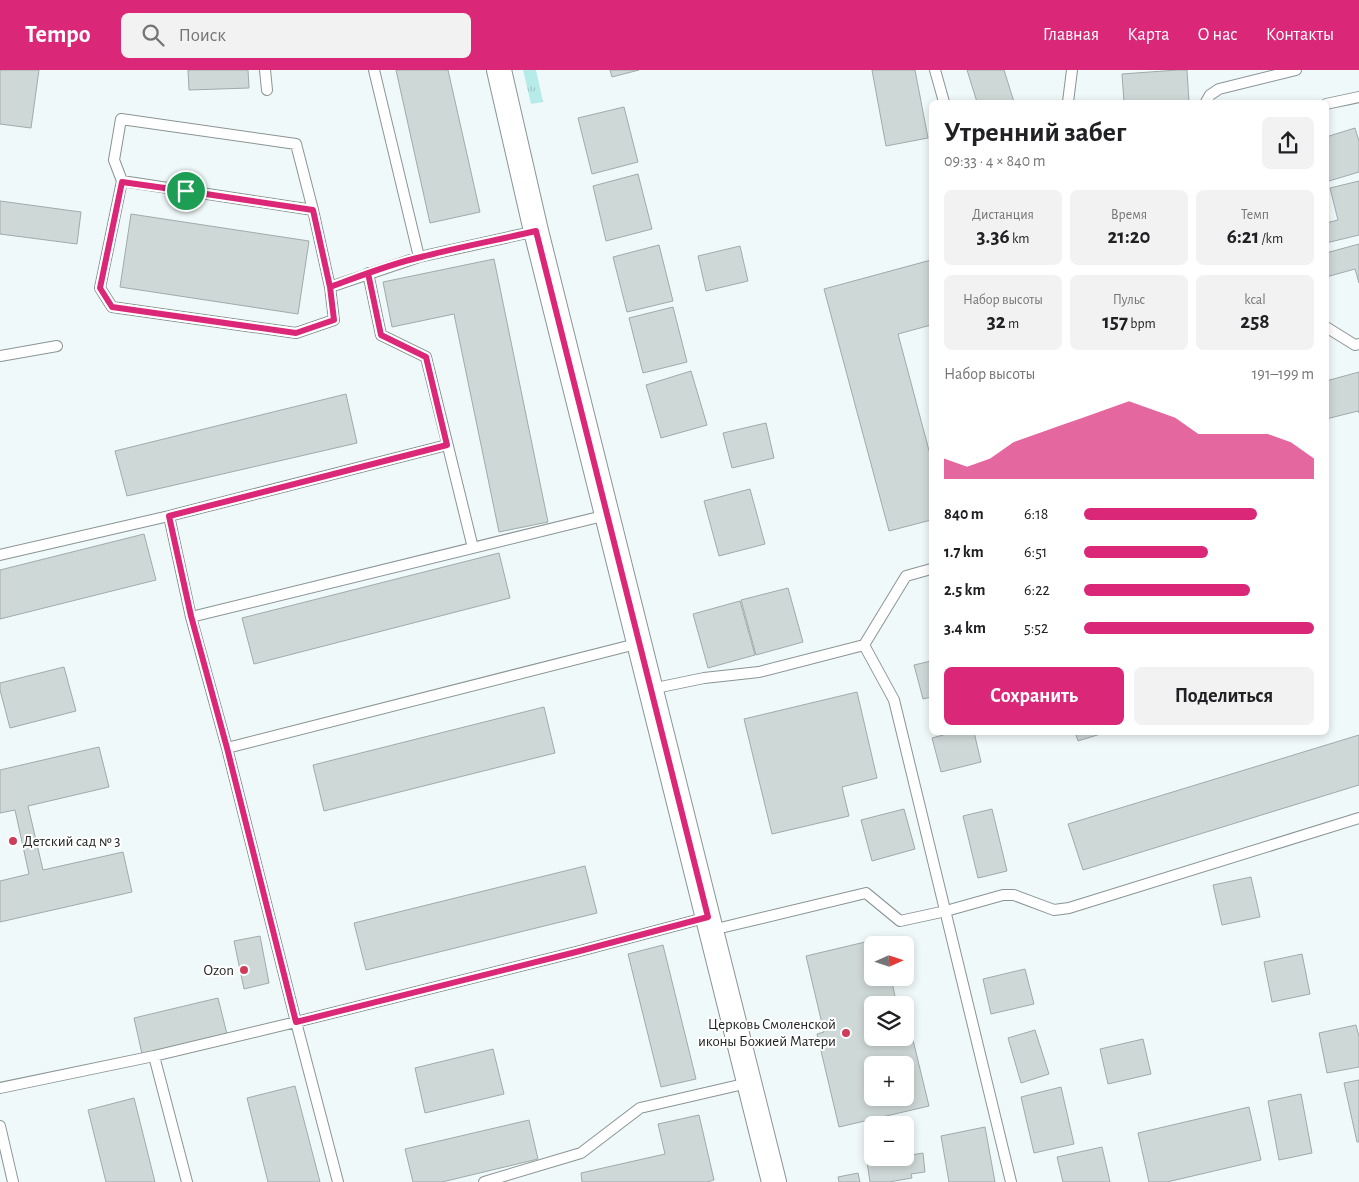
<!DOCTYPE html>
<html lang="ru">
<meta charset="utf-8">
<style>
body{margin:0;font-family:"Alegreya Sans",sans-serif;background:#f2f2f2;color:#202124;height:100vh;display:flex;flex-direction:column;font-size:19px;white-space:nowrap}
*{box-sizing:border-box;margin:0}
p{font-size:16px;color:#757577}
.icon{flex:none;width:28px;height:28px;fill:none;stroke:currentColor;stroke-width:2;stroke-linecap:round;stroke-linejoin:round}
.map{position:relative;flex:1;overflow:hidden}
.sheet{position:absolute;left:929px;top:30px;width:400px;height:635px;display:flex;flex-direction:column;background:#fff;border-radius:8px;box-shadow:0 2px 8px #0003}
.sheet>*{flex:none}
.needle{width:32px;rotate:87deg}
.tools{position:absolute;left:864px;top:866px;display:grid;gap:10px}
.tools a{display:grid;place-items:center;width:50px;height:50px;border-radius:8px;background:#fff;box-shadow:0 2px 8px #0003;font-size:25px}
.pin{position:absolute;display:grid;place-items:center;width:42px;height:42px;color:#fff;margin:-21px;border:2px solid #fff;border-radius:50%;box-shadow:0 1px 5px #0007}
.round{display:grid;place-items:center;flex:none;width:52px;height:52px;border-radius:8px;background:#f2f2f2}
.summary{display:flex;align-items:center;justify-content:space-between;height:85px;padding:0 15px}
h1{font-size:28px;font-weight:700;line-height:38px}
.figures{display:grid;grid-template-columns:repeat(3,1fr);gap:8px;height:85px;padding:5px 15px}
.figures div{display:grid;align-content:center;border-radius:8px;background:#f2f2f2;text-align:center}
.figures b{font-size:21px;font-weight:700}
.figures small{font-size:14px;font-weight:400}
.figures p{font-size:14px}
.chart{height:140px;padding:10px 15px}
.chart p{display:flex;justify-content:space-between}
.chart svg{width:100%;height:90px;margin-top:5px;fill:#db2777;opacity:.7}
.button{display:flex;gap:10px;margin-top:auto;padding:10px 15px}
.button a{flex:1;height:58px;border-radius:8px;background:#db2777;color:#fff;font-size:20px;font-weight:700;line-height:58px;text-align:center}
.button a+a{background:#f2f2f2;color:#202124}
ul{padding:0 15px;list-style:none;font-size:16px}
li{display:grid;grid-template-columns:80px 60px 1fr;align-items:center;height:38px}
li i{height:12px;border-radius:6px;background:#db2777}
header{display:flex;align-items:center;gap:30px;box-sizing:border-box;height:70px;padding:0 25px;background:#db2777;color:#fff}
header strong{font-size:24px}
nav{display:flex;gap:28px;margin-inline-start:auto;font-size:18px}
.search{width:350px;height:45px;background:#f2f2f2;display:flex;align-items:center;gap:12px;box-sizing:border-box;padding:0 18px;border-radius:8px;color:#757577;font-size:19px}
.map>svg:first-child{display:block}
.grass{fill:url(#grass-tufts)}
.building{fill:#ced8d7;stroke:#a1aaaa;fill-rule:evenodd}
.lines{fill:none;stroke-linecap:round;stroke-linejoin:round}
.service-casing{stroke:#8b9494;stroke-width:12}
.tertiary-casing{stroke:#8b9494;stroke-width:26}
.service{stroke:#fff;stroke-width:10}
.tertiary{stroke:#fff;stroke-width:24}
.route-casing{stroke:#fff;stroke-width:10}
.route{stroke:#db2777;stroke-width:6}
.poi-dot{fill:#cd3d5a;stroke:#fff;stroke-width:2}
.labels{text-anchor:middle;stroke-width:4;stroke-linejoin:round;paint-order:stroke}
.poi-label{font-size:15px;fill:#232626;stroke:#fff;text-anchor:end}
</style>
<header>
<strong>Tempo</strong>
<div class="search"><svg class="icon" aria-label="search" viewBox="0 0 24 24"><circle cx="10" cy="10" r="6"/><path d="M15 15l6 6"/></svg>Поиск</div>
<nav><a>Главная</a><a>Карта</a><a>О нас</a><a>Контакты</a></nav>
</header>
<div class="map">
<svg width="1359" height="1112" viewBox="0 0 1359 1112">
<defs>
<pattern id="grass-tufts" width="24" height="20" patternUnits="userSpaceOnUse" patternTransform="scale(1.25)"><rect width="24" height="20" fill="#b7ebe9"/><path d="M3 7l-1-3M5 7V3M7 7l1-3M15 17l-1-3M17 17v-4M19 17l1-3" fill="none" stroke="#9dc9c8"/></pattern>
</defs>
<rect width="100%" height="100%" fill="#f0f9f9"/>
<!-- grass -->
<path class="grass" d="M523 0H536L543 32 531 34Z"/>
<!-- building -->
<path class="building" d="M0 0H39L31 58 0 54Z
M188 0H248L249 18 189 20Z
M396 0H448L480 142 430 153Z
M610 0H639L612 7Z
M872 0H915L928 68 886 76Z
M967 0H1004L1014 32H977Z
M1177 0H1187L1189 32H1124L1122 4Z
M624 37 638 92 592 104 578 48Z
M1355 58 1359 71V102L1329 111 1326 102V67Z
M638 104 652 159 606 171 593 116Z
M1359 111V165L1326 173V153L1338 150 1330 118Z
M0 131 81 142 77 174 0 164Z
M131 144 309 171 298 244 120 217Z
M1359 174V213L1355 199 1326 207V183Z
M659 175 673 231 627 242 613 187Z
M740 176 748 211 706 221 698 186Z
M494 189 548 452 499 462 454 244 392 257 383 212Z
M931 190V255L898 264 931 388V450L889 461 824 219Z
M673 237 687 292 643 303 629 248Z
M691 301 707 355 661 368 646 315Z
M1359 302V343L1358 341 1326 349V311Z
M346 324 357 373 127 426 115 381Z
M766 353 774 388 732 398 723 363Z
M750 419 765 474 719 486 704 431Z
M144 464 156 510 0 549V500Z
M499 483 510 528 254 594 242 548Z
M788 518 803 572 756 585 741 530Z
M740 531 755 585 708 598 693 544Z
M931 591V627L923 629 914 595Z
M64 597 76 641 10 658 0 620V613Z
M857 622 877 708 842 717 849 746 772 764 744 649Z
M544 637 555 683 324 741 313 695Z
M954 662H974L981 692 941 702 932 668Z
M1075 662H1107L1078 671Z
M1359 665V715L1083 800 1068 754Z
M99 677 109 717 28 736 43 800 123 782 132 822 0 852V811L29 804 15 740 0 743V700Z
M904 739 915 779 872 791 861 750Z
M992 739 1007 801 978 808 963 746Z
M585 796 597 843 366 900 354 853Z
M1251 807 1260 847 1222 855 1213 815Z
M260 866 269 913 244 919 234 871Z
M882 868 883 875H872V908H891L897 935H872V968H905V941H906L929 1036 839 1057 817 964 824 962 806 886ZM872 995H905V1028H872Z
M663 875 696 1009 661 1017 628 884Z
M1302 884 1310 924 1272 932 1264 892Z
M1025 899 1034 934 991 944 983 909Z
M218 928 227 964 142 984 134 948Z
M1356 955 1359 967V997L1327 1003 1319 963Z
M1035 960 1049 1004 1021 1013 1008 968Z
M1143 969 1151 1004 1108 1014 1100 979Z
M493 979 504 1024 425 1043 415 998Z
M1359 1010V1072H1357L1344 1013Z
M295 1016 320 1112H268L247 1028Z
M1061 1017 1074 1074 1034 1083 1021 1027Z
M1301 1024 1312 1083 1279 1090 1268 1031Z
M134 1028 155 1112H106L88 1040Z
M1249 1037 1261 1090 1167 1112H1149L1138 1063Z
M699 1045 714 1110 707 1112H582L581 1103 665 1084 658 1054Z
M529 1050 538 1089 442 1112H413L405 1079Z
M985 1057 995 1112H949L941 1066Z
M1102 1077 1110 1112H1063L1057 1087Z
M923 1083 925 1102 911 1104 912 1108 889 1112H870L867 1092 905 1088V1086Z
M858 1103 860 1112H839L838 1107Z"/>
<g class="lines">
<defs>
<path id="service" d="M265 0 267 20
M374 0 419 187
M935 0 944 32
M1068 32 1072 0
M1206 32 1210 25 1219 19 1296 0
M1326 34 1359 27
M122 111 114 90 121 49 296 74 313 140
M368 203 381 265 426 287 473 478
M330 217 313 140 122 111 100 218 112 237 296 263 334 250 330 217 419 187 536 161
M1326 257 1355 275 1359 274
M0 286 57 276
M169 446 447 375
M0 485 169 446 191 547 227 678 296 952 576 882 708 847
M191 547 607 445
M864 575 894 630 1011 1112
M651 619 704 608 759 602 864 575 906 506 931 499
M227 678 640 573
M712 860 866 823 900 851 946 841 1003 825H1014L1054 840 1069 838 1359 748
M154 986 187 1112
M0 1018 154 986 296 952 338 1112
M0 1056 13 1112
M484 1112 581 1083 640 1038 748 1013"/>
<path id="tertiary" d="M499 0 536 161 774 1112"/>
</defs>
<!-- service casing -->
<use href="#service" class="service-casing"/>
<!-- tertiary casing -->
<use href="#tertiary" class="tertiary-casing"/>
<!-- service -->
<use href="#service" class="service"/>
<!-- tertiary -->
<use href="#tertiary" class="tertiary"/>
</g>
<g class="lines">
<defs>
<path id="route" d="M186 121 313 140 330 217 368 203 381 265 426 287 447 375 169 446 191 546 227 678 296 952 576 882 708 847 536 161C498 170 459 177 421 187 390 194 360 206 330 217L334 250 296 263 112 237 100 218 122 112 186 121"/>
</defs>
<!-- route casing -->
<use href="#route" class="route-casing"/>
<!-- route -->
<use href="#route" class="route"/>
</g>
<!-- markers -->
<g class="poi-dot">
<circle cx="13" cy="771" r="5"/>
<circle cx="244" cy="900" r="5"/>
<circle cx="846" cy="963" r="5"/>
</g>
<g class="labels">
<!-- poi labels -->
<g class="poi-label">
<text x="23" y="776" text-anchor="start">Детский сад № 3</text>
<text x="234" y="905">Ozon</text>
<text x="836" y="959">Церковь Смоленской<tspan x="836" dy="17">иконы Божией Матери</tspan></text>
</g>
</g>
</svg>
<div class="tools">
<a><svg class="needle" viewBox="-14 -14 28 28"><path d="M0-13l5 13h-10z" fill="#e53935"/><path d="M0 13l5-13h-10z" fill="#757577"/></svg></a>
<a><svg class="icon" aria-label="layers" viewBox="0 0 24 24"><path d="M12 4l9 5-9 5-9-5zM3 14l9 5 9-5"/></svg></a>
<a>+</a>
<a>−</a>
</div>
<div class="pin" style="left:186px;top:121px;background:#1e9e55"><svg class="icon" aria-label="arrive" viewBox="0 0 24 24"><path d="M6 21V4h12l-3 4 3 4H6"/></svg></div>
<section class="sheet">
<div class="summary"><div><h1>Утренний забег</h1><p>09:33 · 4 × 840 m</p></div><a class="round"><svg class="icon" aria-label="share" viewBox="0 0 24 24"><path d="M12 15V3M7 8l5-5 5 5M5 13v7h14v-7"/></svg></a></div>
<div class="figures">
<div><p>Дистанция</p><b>3.36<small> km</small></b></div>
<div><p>Время</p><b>21:20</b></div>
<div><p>Темп</p><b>6:21<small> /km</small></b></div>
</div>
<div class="figures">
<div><p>Набор высоты</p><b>32<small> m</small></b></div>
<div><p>Пульс</p><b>157<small> bpm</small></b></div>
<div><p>kcal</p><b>258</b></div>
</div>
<div class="chart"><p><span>Набор высоты</span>191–199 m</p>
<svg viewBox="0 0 160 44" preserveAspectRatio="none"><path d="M0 44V34L10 38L20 34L30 26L40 22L50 18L60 14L70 10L80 6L90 10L100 14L110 22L120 22L130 22L140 22L150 26L160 34V44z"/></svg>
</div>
<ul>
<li><b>840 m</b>6:18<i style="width:75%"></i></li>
<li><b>1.7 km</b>6:51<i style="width:54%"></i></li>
<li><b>2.5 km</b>6:22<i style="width:72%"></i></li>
<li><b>3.4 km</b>5:52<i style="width:100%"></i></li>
</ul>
<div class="button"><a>Сохранить</a><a>Поделиться</a></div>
</section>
</div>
